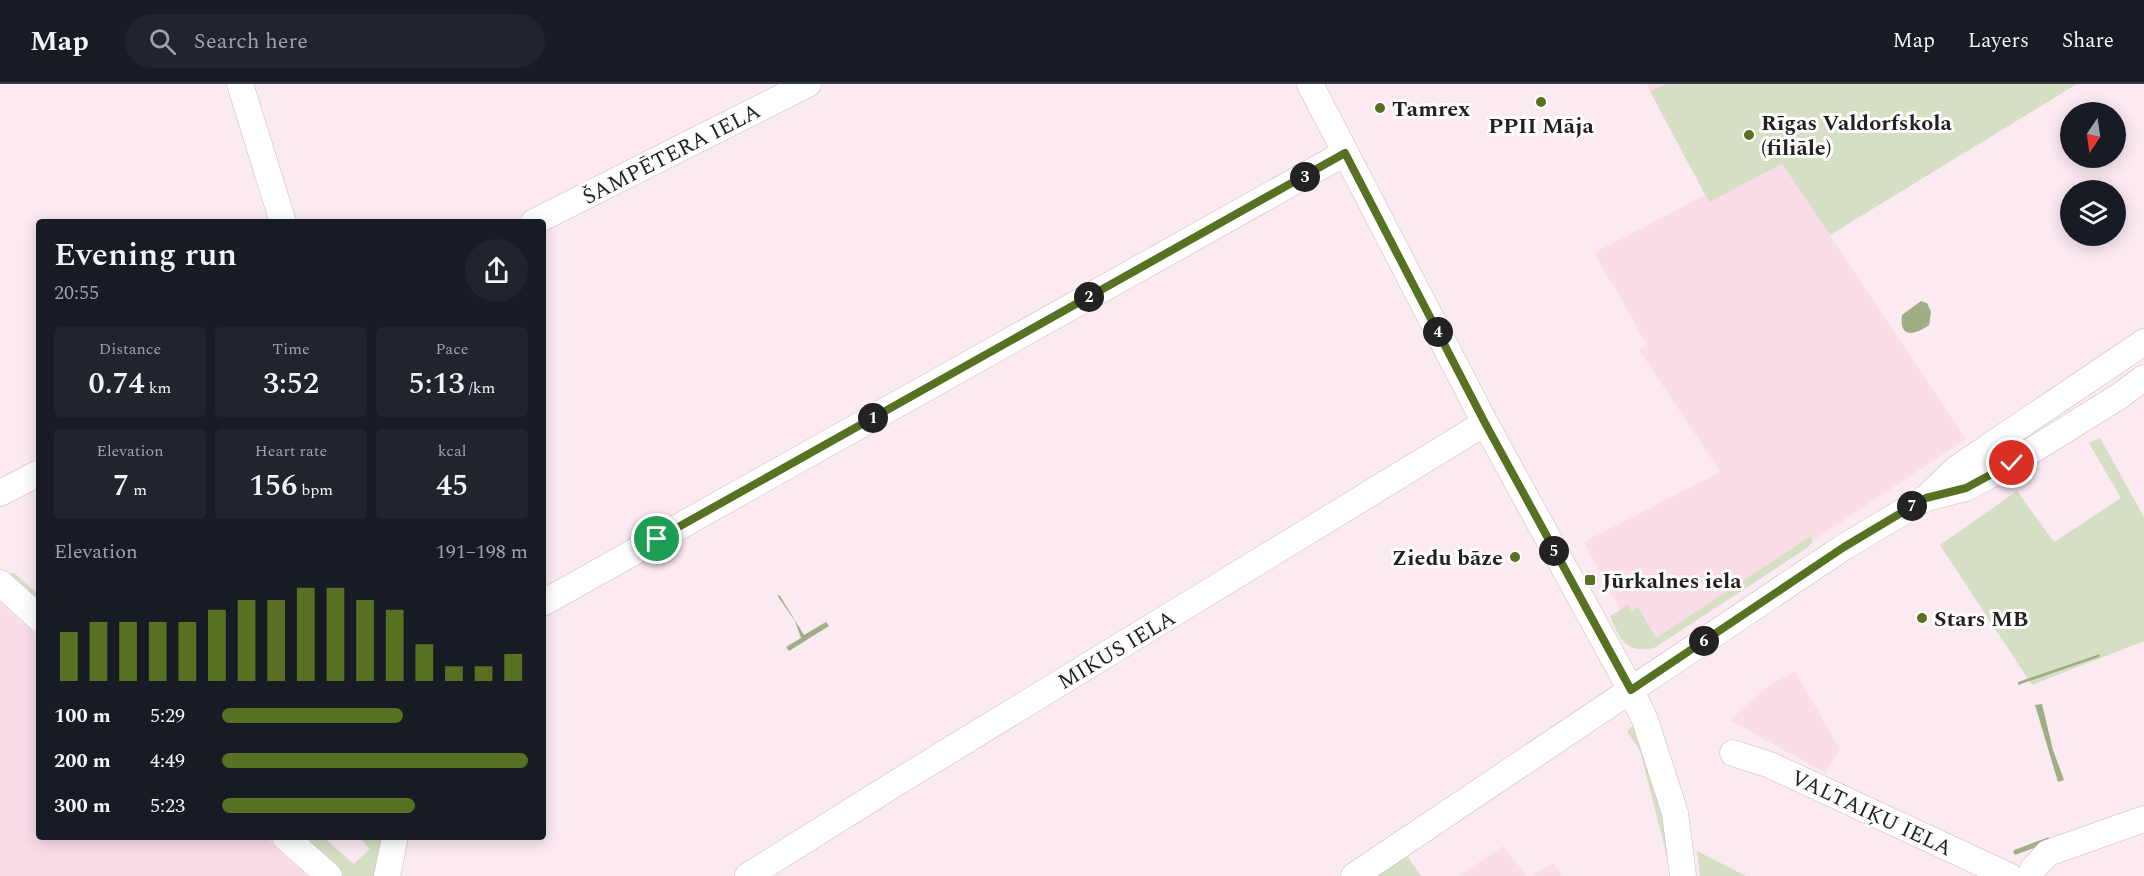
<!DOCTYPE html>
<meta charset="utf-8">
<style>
body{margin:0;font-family:Spectral,serif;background:#20242c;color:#f1f3f6;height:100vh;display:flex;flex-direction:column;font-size:22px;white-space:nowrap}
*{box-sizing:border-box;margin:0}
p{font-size:20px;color:#9ea1a6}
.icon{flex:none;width:33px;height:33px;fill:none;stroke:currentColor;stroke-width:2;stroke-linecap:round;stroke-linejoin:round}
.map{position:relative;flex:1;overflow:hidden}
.side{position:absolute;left:36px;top:135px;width:510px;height:621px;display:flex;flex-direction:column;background:#171b24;border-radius:6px;box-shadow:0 3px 15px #0003}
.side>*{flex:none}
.needle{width:39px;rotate:193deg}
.controls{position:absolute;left:2060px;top:18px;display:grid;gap:12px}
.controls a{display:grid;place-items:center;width:66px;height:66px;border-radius:50%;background:#171b24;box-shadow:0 3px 15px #0003;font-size:30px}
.pin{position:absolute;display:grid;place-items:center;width:51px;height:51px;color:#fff;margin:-26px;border:3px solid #fff;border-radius:50%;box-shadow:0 2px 6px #0007}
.km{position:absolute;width:30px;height:30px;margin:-15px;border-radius:50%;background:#222;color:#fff;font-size:16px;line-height:30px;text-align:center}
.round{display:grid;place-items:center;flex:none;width:63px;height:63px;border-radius:32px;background:#20242c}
.headline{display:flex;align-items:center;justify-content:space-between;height:102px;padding:0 18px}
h1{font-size:33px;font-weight:600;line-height:45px}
.figures{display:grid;grid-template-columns:repeat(3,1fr);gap:9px;height:102px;padding:6px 18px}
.figures div{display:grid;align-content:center;border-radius:6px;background:#20242c;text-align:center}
.figures b{font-size:30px;font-weight:600}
.figures small{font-size:16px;font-weight:400}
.figures p{font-size:16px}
.chart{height:168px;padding:12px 18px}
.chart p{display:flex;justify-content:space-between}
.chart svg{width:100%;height:108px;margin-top:6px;stroke:#577021;stroke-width:6}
ul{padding:0 18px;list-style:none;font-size:20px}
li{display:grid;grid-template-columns:96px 72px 1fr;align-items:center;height:45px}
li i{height:15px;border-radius:8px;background:#577021}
header{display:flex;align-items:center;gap:36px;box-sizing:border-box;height:84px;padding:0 30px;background:#171b24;border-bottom:2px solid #363941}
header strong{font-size:28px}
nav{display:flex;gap:33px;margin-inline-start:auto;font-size:21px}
.search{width:420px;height:54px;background:#20242c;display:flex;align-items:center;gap:15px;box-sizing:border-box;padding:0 21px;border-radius:33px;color:#9ea1a6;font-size:22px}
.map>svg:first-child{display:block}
.built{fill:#fbddea}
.green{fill:#d4dfc3}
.water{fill:#9faf85}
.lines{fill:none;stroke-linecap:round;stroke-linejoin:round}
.stream{stroke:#9faf85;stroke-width:5}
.minor-casing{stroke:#cdb8c1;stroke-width:27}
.minor{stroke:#fff;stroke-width:26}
.route-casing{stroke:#fff;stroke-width:12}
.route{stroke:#577021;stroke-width:8}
.poi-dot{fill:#577021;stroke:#fdfdfd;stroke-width:2}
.labels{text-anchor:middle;stroke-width:6;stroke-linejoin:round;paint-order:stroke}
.poi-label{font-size:22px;font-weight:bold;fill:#261f22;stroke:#fdfdfd;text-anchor:start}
.street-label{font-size:22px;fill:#261f22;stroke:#fdfdfd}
</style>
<header>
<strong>Map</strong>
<div class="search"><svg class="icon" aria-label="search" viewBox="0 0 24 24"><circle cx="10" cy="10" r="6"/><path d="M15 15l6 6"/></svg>Search here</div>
<nav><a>Map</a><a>Layers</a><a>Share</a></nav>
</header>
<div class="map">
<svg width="2144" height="792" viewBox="0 0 2144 792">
<rect width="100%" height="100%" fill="#fceaf2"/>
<!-- built -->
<path class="built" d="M1646 0H1899L1782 80 1966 355 1659 559 1636 558 1584 458 1720 388 1639 266 1647 261 1594 169 1705 111Z
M0 518 39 553V753H264L308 792H0Z
M1795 587 1840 665 1825 689 1730 636 1768 602Z
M1503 762 1527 792H1459Z
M1554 779 1562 792H1532L1548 782Z"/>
<!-- green -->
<path class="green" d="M1667 0H2077L1830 151 1782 80 1709 118 1650 7Z
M2100 354 2144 433V557L2032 601 1940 461 2017 407 2054 458 2121 414 2089 359Z
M1811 452 1812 459 1807 464 1654 564C1626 570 1620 556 1610 532L1628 521 1632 527 1638 523 1656 554Z
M13 488 39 511V523L7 494Z
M1633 642 1637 647 1659 702 1671 788 1640 667 1627 647Z
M312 753H323L354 780 370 765 360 754 374 756 375 753H386L379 792H344L312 765 310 761Z
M1697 767 1746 792H1700Z
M1405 769 1421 792H1372Z"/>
<!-- water -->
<path class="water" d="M1921 217 1927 219 1931 228 1929 241C1915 251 1899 255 1902 231Z
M777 511 780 512 804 551 826 538 829 542 789 567 786 563 801 554 795 537Z
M2100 570 2099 573 2018 601V598Z
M2042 620 2053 666 2064 696 2058 698 2035 621Z"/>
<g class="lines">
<!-- stream -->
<path class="stream" d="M2016 768 2048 756"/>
<defs>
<path id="minor" d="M240 0 283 138
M1310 0 1485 339 1631 606 1645 636 1675 729 1683 792
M534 138 808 0
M0 409 39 389
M1927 414 1966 404 2012 379 2118 313 2144 294
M0 499 39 534
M543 519 1345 69
M1733 669 1770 681 2009 792
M285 753 329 792
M387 792 395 753
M748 792 893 701 1485 339
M1354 792 1805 489 1844 463 1926 414 1956 385 2144 258
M2030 792 2033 785 2048 769 2144 735"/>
</defs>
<!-- minor casing -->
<use href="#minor" class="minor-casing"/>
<!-- minor -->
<use href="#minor" class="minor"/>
</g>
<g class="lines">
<defs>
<path id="route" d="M657 455 1345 69 1485 339 1631 606 1844 463 1926 414 1966 404 2012 379"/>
</defs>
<!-- route casing -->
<use href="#route" class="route-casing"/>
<!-- route -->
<use href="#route" class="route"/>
</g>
<!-- markers -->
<g class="poi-dot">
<circle cx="1541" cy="18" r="6"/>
<circle cx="1380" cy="24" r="6"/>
<circle cx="1749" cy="51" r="6"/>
<circle cx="1515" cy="473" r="6"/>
<rect x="1584" y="490" width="12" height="12" rx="3"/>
<circle cx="1922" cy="534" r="6"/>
</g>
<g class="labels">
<!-- poi labels -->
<g class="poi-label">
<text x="1392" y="32">Tamrex</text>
<text x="1761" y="46">Rīgas Valdorfskola<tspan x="1761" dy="25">(filiāle)</tspan></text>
<text x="1541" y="49" text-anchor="middle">PPII Māja</text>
<text x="1503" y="481" text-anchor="end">Ziedu bāze</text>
<text x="1602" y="504">Jūrkalnes iela</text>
<text x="1934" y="542">Stars MB</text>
</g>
<!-- street labels -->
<g class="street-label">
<text transform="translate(671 69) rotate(-27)" y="8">ŠAMPĒTERA IELA</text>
<text transform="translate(1116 565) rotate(-31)" y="8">MIKUS IELA</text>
<text transform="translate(1872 728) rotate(25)" y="8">VALTAIĶU IELA</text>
</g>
</g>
</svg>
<div class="controls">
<a><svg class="needle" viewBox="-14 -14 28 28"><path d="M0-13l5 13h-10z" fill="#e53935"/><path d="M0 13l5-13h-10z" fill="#9ea1a6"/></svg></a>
<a><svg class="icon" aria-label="layers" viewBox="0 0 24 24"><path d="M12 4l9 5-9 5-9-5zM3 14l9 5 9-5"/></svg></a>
</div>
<div class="pin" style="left:657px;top:455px;background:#1e9e55"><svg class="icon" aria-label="arrive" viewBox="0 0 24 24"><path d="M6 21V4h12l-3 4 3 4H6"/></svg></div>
<div class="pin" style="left:2012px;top:379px;background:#d93025"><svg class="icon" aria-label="check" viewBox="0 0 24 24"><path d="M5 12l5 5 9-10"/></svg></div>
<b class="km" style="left:873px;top:334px">1</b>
<b class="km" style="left:1089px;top:213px">2</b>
<b class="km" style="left:1305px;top:93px">3</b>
<b class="km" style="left:1438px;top:248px">4</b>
<b class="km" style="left:1554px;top:467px">5</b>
<b class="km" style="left:1704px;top:557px">6</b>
<b class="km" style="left:1912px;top:422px">7</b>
<section class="side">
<div class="headline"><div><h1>Evening run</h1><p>20:55</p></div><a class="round"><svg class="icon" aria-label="share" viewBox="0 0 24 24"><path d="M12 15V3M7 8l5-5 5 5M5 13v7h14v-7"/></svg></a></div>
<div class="figures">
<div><p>Distance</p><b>0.74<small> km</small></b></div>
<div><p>Time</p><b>3:52</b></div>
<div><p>Pace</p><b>5:13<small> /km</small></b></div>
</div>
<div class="figures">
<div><p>Elevation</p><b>7<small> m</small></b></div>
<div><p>Heart rate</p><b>156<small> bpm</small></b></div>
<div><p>kcal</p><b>45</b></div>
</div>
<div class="chart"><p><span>Elevation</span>191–198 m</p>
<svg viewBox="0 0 160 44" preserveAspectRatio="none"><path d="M5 44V24M15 44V20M25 44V20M35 44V20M45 44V20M55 44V15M65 44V11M75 44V11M85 44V6M95 44V6M105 44V11M115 44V15M125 44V29M135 44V38M145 44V38M155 44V33"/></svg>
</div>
<ul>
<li><b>100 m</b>5:29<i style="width:59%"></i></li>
<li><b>200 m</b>4:49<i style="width:100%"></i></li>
<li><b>300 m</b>5:23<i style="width:63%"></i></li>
</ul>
</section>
</div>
